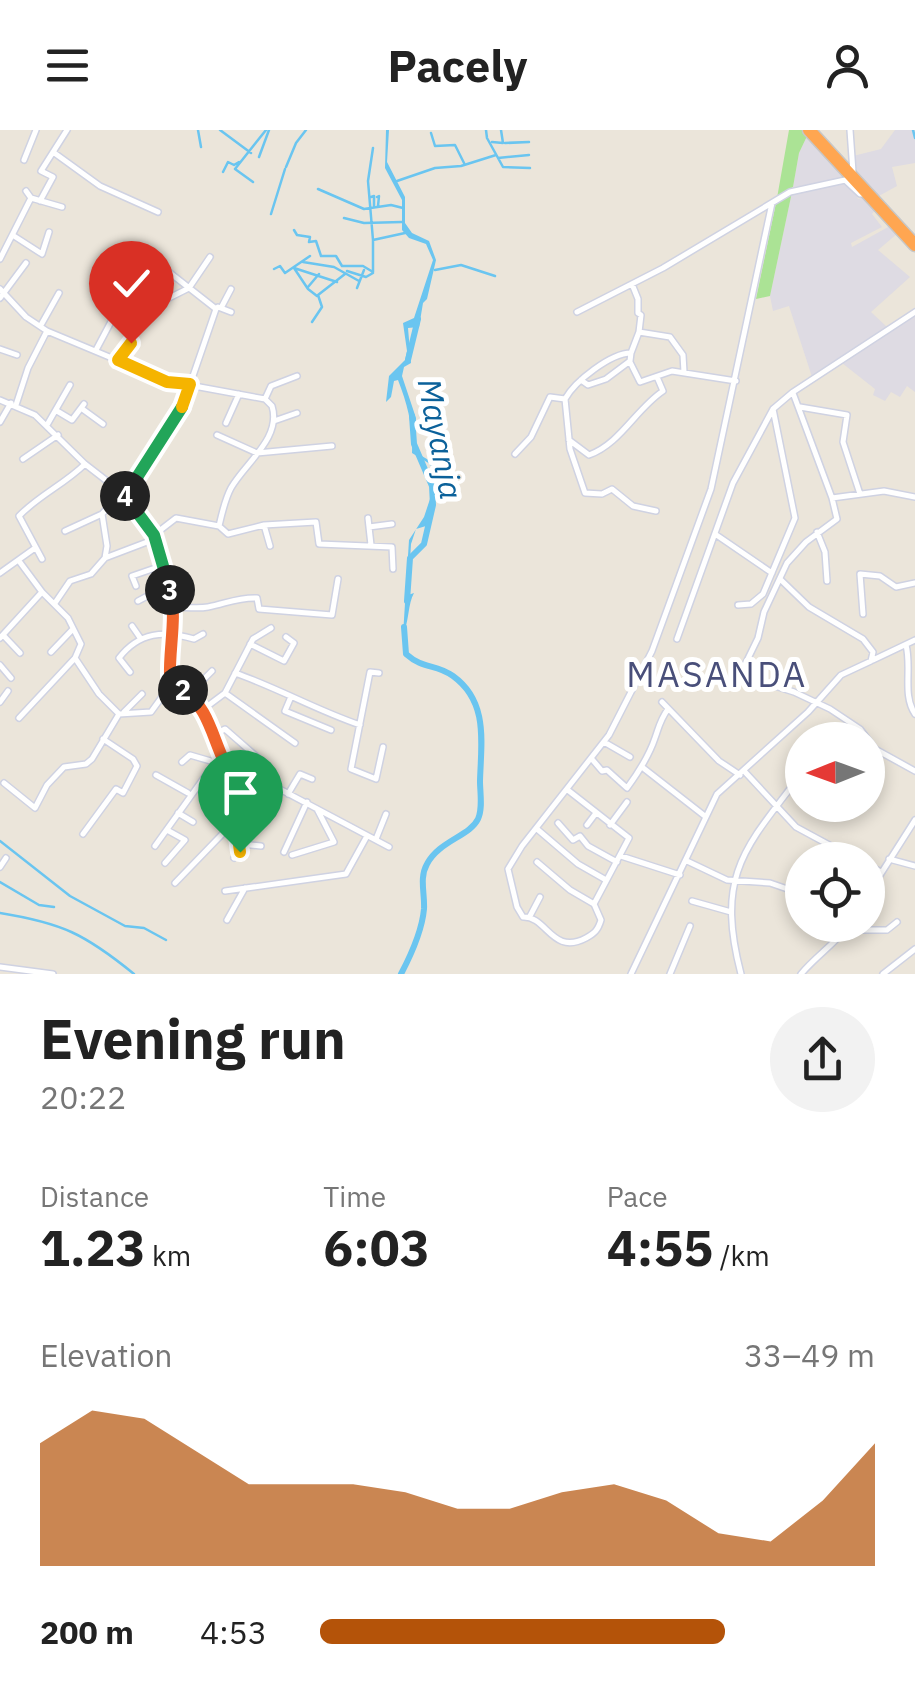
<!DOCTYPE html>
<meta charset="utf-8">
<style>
body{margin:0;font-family:"IBM Plex Sans",sans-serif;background:#f2f2f2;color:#222;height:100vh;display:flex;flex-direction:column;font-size:38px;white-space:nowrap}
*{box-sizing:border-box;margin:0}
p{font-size:32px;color:#767676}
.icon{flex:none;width:55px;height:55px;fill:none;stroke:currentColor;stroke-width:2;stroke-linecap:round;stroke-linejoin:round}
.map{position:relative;height:844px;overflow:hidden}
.panel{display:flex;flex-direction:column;background:#fff;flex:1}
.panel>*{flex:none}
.needle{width:65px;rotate:269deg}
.fabs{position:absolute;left:785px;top:592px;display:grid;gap:20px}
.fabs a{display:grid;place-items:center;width:100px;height:100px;border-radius:50%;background:#fff;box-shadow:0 5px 15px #0003;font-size:50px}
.pin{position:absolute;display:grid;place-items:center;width:85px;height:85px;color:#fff;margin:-102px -42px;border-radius:50% 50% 50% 0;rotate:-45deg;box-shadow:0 0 10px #0007}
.pin .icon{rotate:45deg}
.km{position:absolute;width:50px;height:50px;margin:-25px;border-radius:50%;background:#222;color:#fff;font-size:28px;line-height:50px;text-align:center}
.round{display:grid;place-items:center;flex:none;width:105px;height:105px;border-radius:52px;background:#f2f2f2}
.summary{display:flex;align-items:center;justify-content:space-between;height:170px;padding:0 40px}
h1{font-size:55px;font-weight:700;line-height:75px}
.figures{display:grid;grid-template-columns:repeat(3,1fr);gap:15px;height:170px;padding:10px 40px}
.figures div{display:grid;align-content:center}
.figures b{font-size:50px;font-weight:700}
.figures small{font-size:28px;font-weight:400}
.figures p{font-size:28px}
.chart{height:280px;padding:20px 40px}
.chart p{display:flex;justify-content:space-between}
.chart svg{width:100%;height:180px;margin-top:10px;fill:#b45309;opacity:.7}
ul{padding:0 40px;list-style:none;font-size:32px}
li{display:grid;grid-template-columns:160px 120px 1fr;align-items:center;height:75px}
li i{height:25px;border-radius:12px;background:#b45309}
header{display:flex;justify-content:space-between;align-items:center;height:130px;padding:0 40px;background:#fff;font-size:45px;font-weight:700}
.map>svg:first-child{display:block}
.industrial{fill:#dedbe3}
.green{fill:#abe395}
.water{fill:#6ac5f0}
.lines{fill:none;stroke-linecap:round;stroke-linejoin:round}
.stream{stroke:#6ac5f0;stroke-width:2.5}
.river{stroke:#6ac5f0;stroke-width:6}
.street-casing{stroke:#cfd2e2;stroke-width:8}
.highway-casing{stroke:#c7c7c7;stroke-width:15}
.street{stroke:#fff;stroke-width:5}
.highway{stroke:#ffa651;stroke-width:12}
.split-1-casing{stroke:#fff;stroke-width:20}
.split-2-casing{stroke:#fff;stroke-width:20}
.split-3-casing{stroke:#fff;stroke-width:20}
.split-4-casing{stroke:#fff;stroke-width:20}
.split-5-casing{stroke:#fff;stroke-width:20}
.split-6-casing{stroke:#fff;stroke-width:20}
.split-1{stroke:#f5b400;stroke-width:12}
.split-2{stroke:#f0652b;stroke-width:12}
.split-3{stroke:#f0652b;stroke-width:12}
.split-4{stroke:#22a559;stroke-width:12}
.split-5{stroke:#22a559;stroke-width:12}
.split-6{stroke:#f5b400;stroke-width:12}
.labels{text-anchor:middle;stroke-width:10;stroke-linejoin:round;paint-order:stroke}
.water-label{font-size:32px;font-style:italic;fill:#0b619a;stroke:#fff}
.quarter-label{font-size:35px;letter-spacing:2.5px;fill:#494f7a;stroke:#fff}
</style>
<header><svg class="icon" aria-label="menu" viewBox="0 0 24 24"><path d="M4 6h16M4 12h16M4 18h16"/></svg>Pacely<svg class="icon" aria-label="person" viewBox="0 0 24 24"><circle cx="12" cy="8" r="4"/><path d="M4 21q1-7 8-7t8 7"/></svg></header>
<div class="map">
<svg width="915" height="844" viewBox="0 0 915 844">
<rect width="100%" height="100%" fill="#ebe5da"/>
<!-- industrial -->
<path class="industrial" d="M895 0H915V33L892 37 897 56 877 67 858 48 853 26 881 19Z
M808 4 849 48 793 57 799 23Z
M851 51 862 63 856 64 858 69 864 67 888 94 875 80 872 84 882 97 851 113 852 117 890 96 898 103 878 120 910 147 871 182 888 198 812 247 789 176 773 181 770 166 792 62Z
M915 185V262L907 256 900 267 891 262 885 271 873 265 875 259 842 233Z"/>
<!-- green -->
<path class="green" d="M789 0H804L808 4 799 23 793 57 777 68Z
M792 62 770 166 756 169 776 73Z"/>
<!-- water -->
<path class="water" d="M386 0H389L387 32 405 67V93L412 103 429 111 436 130 427 169 423 173 419 197 408 198 411 233 404 237 402 246 416 288 415 322 437 335 439 355 426 396 416 399 411 414 408 465 414 463C408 473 409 492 403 505L409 410 424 387 437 348 430 334 412 323C413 296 408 276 398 250L394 251 391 267 386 272 389 246 405 230 407 221 403 193 414 188 433 130 426 114 409 108 402 100V70L385 38Z"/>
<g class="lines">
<!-- stream -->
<path class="stream" d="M198 0 201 17
M220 0 251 23
M486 0 487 8 503 37 530 38
M913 0 915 8
M431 3 435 16 455 15 464 33
M492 12 503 13 501 0
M505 13 529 12
M373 18 368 51 373 110
M259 27 269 0
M498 28 529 25
M286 37 296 13 306 0
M223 42 228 32 234 35 239 32
M397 51 435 38 461 36 496 25
M253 52 235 39 266 0
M318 59 364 79 391 75 403 78
M371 67 374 66V76
M377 67 379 66 378 76
M271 84 285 39
M344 88 364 93 402 92
M294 100 297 105 310 107 309 112 316 111 321 126H336L342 136H363L373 142V110L405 103
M303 132 334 137 359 151
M274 139 280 136 285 143 310 126
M435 140 461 135 495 146
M347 141 366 147 373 143
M308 157 319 144
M357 158 364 140
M317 166 308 159 294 138 337 152
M312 192 322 177 318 165 345 144
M0 711 70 766 125 796 144 798 166 810
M0 752 39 775 54 777
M0 783C62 793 85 804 134 844"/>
<!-- river -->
<path class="river" d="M408 230 418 189
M407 471 410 428 424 414 433 375 432 356 414 314 412 286
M401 844C411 825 422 801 424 779 425 764 419 748 427 734 439 711 470 706 478 689 483 678 480 663 480 651 481 613 489 572 453 546 435 533 424 540 406 524L404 497"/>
<defs>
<path id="street" d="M850 0 853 42
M53 22 100 56 158 82
M24 30 36 0
M26 61 31 68 62 77
M40 71 53 47 41 41 67 0
M14 106 42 124 49 102
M0 129 31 68
M632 154 638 169V183L641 185 639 202
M0 159 26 187 47 201 167 251 265 269 272 276C282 308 245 333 231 358 225 369 222 383 219 396
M0 168 26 133
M169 168 189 158 210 127
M221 178 231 159
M577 182 663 138 790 62 845 50 860 64H865
M41 195 59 163
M0 219 17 225
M96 220 113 188
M631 223 639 202 670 207 683 225 684 242
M118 230 131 213 165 139 216 179 218 177 231 182
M630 232 640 252 672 241 736 251
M793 263 832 368 884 361 915 367
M265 269 271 256 297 246
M565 269C575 251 611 223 631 223L630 231 606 249 588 255 581 250
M0 270 35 285 85 334 125 365 154 405 174 477 170 488V546L172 552 204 579 206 592 223 629 389 717
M16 275 28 238 47 201
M800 277 847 285 843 312 860 364
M81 278 103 294
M57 281 72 290 84 274
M274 291 297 283
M0 292 11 273
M226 293 239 264
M47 295 70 255
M217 305 257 323 332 316
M569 310 589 325C620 314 636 279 663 261L657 247
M515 324 531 307 550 267 565 269 570 319 585 363 602 364 612 359 633 376 656 381
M23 329 58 305
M125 365 149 333 183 275 216 179
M832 368 837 389 806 412 787 433 764 482 758 508 740 545 794 562 830 579 860 599 875 619 915 641
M368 388 371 415
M264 395 270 416
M369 397 392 394
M65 401 102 384
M817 402 825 422 827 451
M715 404 772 443
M154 405 176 388 219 396 228 404 264 395 316 392 319 414 392 417 393 439
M105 428 155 409
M42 429 19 386C39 365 65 354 85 334
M19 431 42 462
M0 443 35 418
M136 456 132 446 161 436
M138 471 168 455
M55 473 70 451 91 444 105 428 107 416 102 384 122 362
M738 475 751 474 763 464 795 388 773 279 793 262 915 182
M174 477C185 477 197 479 208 477 225 474 238 467 257 468L259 479 332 485 338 449
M863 484 860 444 880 446 896 457 915 453
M132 496 141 509
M3 505 20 523
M0 508 42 462 68 488 81 514 75 528 99 564 119 584
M677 509 733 353 773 279
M250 514 284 531 294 513 286 507
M906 515C912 538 902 565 915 584
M51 522 73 499
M873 530 915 510
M0 535 11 548
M130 542 119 528C139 502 164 500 194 509L203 504
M235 543C278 558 316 580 360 595
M379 543 370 542 351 639 376 649 383 617
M225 563 295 613
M189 564 212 541
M290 569 285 581 331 600
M0 572 8 561
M662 572 719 631 740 645
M205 578 225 563 253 509 271 498
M124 582 142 564
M19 588 75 528
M213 605 225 599 265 634
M604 612 630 627
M591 628 602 641 607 640 627 658C638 643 649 626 655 608 659 597 660 590 668 579
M182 632 190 625 214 632
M642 637 706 687
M745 642 796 697 857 730
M156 645 188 663
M4 653 35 678 47 655 64 637 86 634 92 629 119 584 151 582 172 553
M569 661 629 708 594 774
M288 664 300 644 312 649
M178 683 193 692
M558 693 573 710 580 706 588 716 617 732
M587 695 596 683
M610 695 627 672
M230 696C236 706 240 710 239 722L234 728
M537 699 578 734 606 750
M83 704 116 659 123 663 137 636 133 629 103 609
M376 709 386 684
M240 714 261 716
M155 716 221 624
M284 722 307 672
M292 725 334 712 317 679
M621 726 680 745
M889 729 915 736
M687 731 727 750 770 753 802 764
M537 732 570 760 594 774 601 790C598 800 595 803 586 808 552 826 547 786 523 787L517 777 508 739 522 716 609 605 652 521 711 359 772 73
M165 733 185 710 167 700
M868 735 881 742
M0 737 6 728
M175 753 233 693 261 649
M225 761 346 744 367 706
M868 764 915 690
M692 771 731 782
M530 786 540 767
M227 790 245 758
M0 837 53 844
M631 844 717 664 808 582 841 545 871 531 873 522 863 509 809 477 780 449
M670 844 690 796
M741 844C715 744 745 718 802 643
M801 844C816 826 835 814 849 795L859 800H887L897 792
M883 844 915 819"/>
<path id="highway" d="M809 0 915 115"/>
</defs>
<!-- street casing -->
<use href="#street" class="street-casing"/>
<!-- highway casing -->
<use href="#highway" class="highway-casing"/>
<!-- street -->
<use href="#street" class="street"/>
<!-- highway -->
<use href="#highway" class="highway"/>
</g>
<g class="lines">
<defs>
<path id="split-1" d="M240 722 238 707 230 696 261 649 244 639"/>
<path id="split-2" d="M183 560C207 577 211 602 223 629L244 639"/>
<path id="split-3" d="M170 460C177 487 169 518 170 546L172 552 183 560"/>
<path id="split-4" d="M125 366 154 405 170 460"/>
<path id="split-5" d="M125 366 182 277"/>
<path id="split-6" d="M131 213 118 230 167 252 190 254 182 277"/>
</defs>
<!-- split-1 casing -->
<use href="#split-1" class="split-1-casing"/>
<!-- split-2 casing -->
<use href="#split-2" class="split-2-casing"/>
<!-- split-3 casing -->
<use href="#split-3" class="split-3-casing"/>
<!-- split-4 casing -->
<use href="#split-4" class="split-4-casing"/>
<!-- split-5 casing -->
<use href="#split-5" class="split-5-casing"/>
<!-- split-6 casing -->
<use href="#split-6" class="split-6-casing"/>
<!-- split-1 -->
<use href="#split-1" class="split-1"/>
<!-- split-2 -->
<use href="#split-2" class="split-2"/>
<!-- split-3 -->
<use href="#split-3" class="split-3"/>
<!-- split-4 -->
<use href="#split-4" class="split-4"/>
<!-- split-5 -->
<use href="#split-5" class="split-5"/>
<!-- split-6 -->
<use href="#split-6" class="split-6"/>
</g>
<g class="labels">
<!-- water labels -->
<g class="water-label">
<text transform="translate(440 309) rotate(79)" y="11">Mayanja</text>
</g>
<!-- quarter labels -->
<g class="quarter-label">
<text x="717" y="557">MASANDA</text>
</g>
</g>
</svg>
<div class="fabs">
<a><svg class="needle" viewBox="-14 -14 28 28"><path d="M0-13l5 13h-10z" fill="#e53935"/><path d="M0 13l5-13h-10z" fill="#767676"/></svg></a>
<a><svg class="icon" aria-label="locate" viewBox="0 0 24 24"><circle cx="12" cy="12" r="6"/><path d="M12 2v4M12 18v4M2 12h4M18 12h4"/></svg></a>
</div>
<div class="pin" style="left:240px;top:722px;background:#1e9e55"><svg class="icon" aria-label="arrive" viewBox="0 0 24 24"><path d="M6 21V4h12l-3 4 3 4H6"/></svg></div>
<div class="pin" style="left:131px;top:213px;background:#d93025"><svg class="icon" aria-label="check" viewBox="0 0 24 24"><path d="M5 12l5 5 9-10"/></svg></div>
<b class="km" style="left:183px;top:560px">2</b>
<b class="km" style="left:170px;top:460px">3</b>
<b class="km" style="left:125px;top:366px">4</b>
</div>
<section class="panel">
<div class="summary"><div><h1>Evening run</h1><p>20:22</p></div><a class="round"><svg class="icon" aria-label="share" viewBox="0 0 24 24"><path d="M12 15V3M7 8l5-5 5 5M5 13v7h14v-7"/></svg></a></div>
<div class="figures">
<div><p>Distance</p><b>1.23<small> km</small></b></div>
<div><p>Time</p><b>6:03</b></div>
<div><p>Pace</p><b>4:55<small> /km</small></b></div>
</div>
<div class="chart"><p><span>Elevation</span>33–49 m</p>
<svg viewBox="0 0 160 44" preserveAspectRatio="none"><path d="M0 44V14L10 6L20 8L30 16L40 24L50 24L60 24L70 26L80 30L90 30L100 26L110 24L120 28L130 36L140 38L150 28L160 14V44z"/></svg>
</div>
<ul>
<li><b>200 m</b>4:53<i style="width:73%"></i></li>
</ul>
</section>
